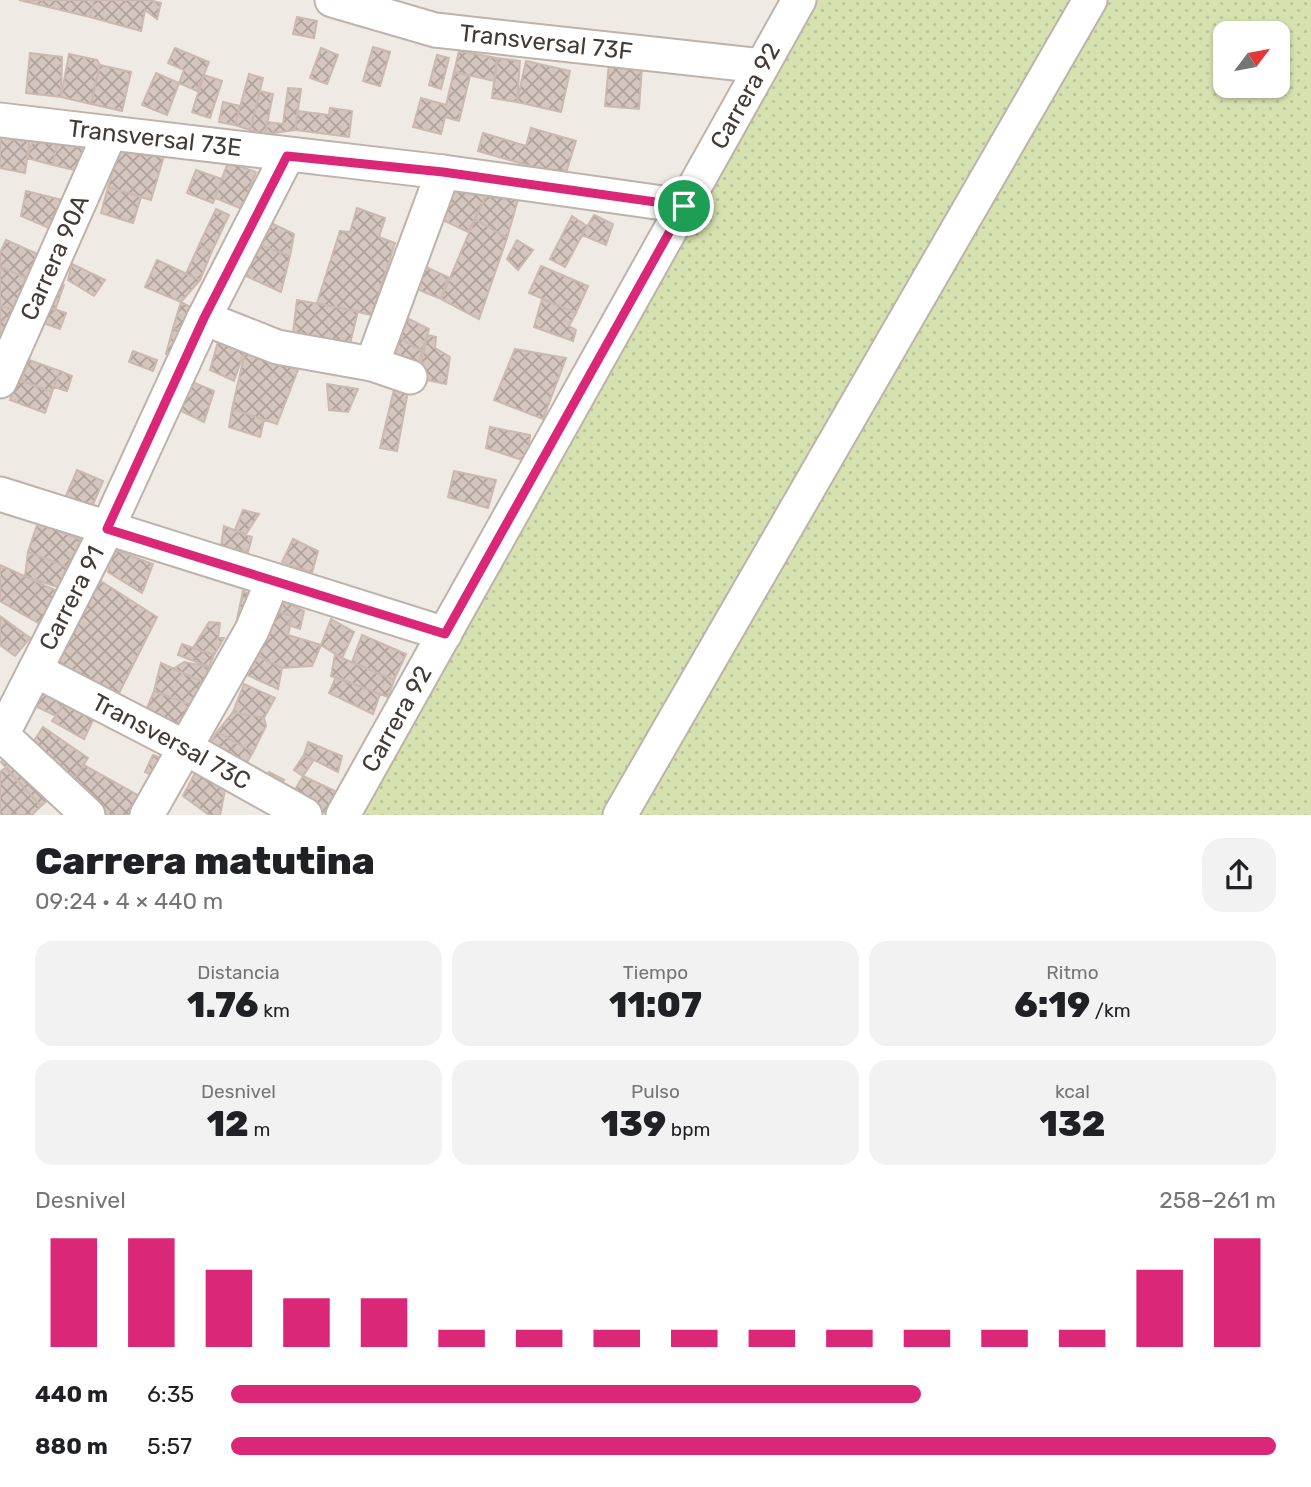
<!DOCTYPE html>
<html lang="es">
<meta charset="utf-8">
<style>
body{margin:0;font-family:Rubik,sans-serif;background:#f2f2f2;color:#202124;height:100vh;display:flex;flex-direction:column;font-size:26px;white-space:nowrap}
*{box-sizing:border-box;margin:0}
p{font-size:23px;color:#757577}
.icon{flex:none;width:38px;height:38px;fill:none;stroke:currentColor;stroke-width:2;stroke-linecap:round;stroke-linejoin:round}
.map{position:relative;height:815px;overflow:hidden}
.side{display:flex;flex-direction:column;background:#fff;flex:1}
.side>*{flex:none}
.needle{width:46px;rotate:58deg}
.buttons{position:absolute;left:1213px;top:21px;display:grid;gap:14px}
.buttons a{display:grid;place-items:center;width:77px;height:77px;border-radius:14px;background:#fff;box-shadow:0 2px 5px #0004;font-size:35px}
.pin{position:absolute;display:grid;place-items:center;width:60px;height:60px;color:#fff;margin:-30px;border:4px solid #fff;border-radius:50%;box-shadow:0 2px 7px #0007}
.round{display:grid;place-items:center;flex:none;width:74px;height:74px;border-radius:21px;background:#f2f2f2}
.head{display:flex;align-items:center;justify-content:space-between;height:119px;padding:0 35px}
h1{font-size:38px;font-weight:800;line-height:52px}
.metrics{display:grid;grid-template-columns:repeat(3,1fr);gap:10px;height:119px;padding:7px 35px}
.metrics div{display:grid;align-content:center;border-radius:18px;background:#f2f2f2;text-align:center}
.metrics b{font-size:35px;font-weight:800}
.metrics small{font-size:19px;font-weight:400}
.metrics p{font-size:19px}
.chart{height:196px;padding:14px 35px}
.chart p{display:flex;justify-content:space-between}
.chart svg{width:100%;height:126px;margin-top:7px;stroke:#db2777;stroke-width:6}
ul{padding:0 35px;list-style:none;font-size:23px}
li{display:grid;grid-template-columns:112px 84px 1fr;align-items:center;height:52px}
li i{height:18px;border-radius:9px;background:#db2777}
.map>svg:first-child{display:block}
.grass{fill:url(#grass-dots);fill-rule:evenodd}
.building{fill:url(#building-cross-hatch);stroke:#cbb9af;stroke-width:2}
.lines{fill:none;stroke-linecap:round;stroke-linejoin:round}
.minor-casing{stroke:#bdb3ab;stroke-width:37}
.minor{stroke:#fff;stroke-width:33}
.route-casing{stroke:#fff;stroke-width:14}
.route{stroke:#db2777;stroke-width:9}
.labels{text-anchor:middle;stroke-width:5;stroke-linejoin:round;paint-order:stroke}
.street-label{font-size:24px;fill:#423a35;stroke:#fff}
</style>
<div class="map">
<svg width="1311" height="815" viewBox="0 0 1311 815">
<defs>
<pattern id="grass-dots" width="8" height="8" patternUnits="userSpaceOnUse" patternTransform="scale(1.75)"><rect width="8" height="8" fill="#d6e1b0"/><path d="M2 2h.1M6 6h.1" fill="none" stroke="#b9c298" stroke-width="1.8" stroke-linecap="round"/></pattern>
<pattern id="building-cross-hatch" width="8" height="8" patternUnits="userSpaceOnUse" patternTransform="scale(1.75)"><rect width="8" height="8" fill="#d4c6be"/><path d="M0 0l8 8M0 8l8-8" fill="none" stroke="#aea29b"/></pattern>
</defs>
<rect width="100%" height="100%" fill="#f0eae4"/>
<!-- grass -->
<path class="grass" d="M812 0H1311V815H359ZM1225 33H1278V86H1225Z"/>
<!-- building -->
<path class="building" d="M19 0H94L90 17Z
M94 0H149L161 3 157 19 145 10 141 31 90 17Z
M297 17 317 21 314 38 293 34Z
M373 47 390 52 380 86 363 81Z
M175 48 209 62 197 91 179 83 184 70 168 63Z
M321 48 338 55 327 84 310 78Z
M459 51 497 58 495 81 454 72Z
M30 53 62 57 61 97 26 93Z
M69 54 97 60 100 65 91 104 61 97Z
M437 55 449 58 441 89 429 85Z
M497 58 520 61 517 102 492 98Z
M526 61 570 71 561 112 517 102Z
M609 63 642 66 639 109 605 106Z
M100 65 131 72 122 111 91 104Z
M454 72 470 76 459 121 445 117 441 134 413 127 421 98 446 105Z
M156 73 179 83 167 115 142 105Z
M249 74 263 78 250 130 235 125Z
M204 75 222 81 210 118 192 112Z
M288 88 301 89 295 130 265 134 268 122 283 124Z
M260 91 273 94 265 134 250 130Z
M223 102 240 106 235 125 219 122Z
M330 108 352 111 349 137 295 130 298 111 329 115Z
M0 124 30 137 25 173 0 168Z
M37 127 59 130 53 165 27 158Z
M531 128 576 141 565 176 478 151 483 133 526 146Z
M59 130 92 139 83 172 53 165Z
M123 136 166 149 151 200 108 187Z
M228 162 256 172 242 209 215 198Z
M196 170 222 179 213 203 187 193Z
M453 183 488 192 468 232 434 216Z
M108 187 141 197 133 223 101 213Z
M26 191 70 202 58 232 21 216Z
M488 192 519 196 507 238 475 219Z
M357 208 385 218 379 237 395 243 372 315 317 303 340 231 350 232Z
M216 209 229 215 212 251 199 245Z
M594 215 613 224 606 245 582 235Z
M572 216 587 226 565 267 550 259Z
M475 219 507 238 479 319 441 299Z
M267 221 294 234 290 256 257 244Z
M6 240 42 256 27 278 0 267V253Z
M517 240 533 250 518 270 507 259Z
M257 244 290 256 281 292 246 276Z
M199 245 212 251 200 280 186 274Z
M157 260 200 280 181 302 145 287Z
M415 262 448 277 441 299 407 285Z
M72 264 105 280 94 296 68 280Z
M541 266 588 286 576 313 529 293Z
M0 267 27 278 15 311 0 305Z
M57 283 64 285 55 310 49 307Z
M542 299 576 313 569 326 576 330 573 341 534 327Z
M297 300 358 311 349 348 292 341Z
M181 302 194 309 184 332 173 328Z
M0 305 21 314 0 356Z
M49 307 66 313 60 329 43 323Z
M397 313 429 329 422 351 390 333Z
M173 328 184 332 173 357 166 354Z
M221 331 247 344 234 381 210 370Z
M390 333 422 351 416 371 380 355Z
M428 335 436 337 435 348 450 357 446 384 417 378Z
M247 344 299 367 277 424 232 409Z
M515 349 566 358 543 419 494 400Z
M133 351 157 360 153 371 129 362Z
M29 360 60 371 52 392 21 381Z
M60 371 72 376 67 391 54 387Z
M183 378 214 391 204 422 171 406Z
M18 379 52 392 45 413 10 400Z
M396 381 409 386 397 451 380 448Z
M327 384 358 389 348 412 329 410Z
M232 409 264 420 260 437 229 427Z
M490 427 530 435 528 462 486 448Z
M77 470 103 481 91 509 65 498Z
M454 471 496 480 488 508 448 497Z
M243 510 259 514 246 534 235 530Z
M38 522 81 540 67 567 28 552Z
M224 526 252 537 248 552 221 546Z
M293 539 318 551 312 573 282 562Z
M113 549 153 564 142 593 108 572Z
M28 552 67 567 60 588 25 576Z
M0 565 59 592 42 625 0 601Z
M96 578 157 617 114 703 49 667Z
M243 591 255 597 248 627 236 624Z
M284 601 304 611 300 629 288 625 292 616 279 612Z
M269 610 292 616 288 635 321 645 312 666 282 668 256 655Z
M0 616 30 638 15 656 0 645Z
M331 619 354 632 342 658 321 645Z
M209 622 220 623 218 638H224L214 655 193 648Z
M362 635 406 654 394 680 352 662Z
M182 644 214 655 209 667 178 655Z
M256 655 282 668 278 689 245 674Z
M335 655 394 680 388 697 331 676Z
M184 662 209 667 203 682 173 669Z
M161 663 203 682 191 705 154 691Z
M336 677 380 694 373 714 329 693Z
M244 684 275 698 264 718 233 712Z
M40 685 66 701 56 716 31 704Z
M154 691 191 705 180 735 144 715Z
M66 701 95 716 84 739 52 721Z
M233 712 264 718 266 726 253 752 217 732Z
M43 727 88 758 70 785 28 750Z
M217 732 253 752 242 771 206 750Z
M308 742 342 756 338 772 304 755Z
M10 753 51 797 41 806 1 762Z
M153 755 167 760 159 778 145 772Z
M304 755 313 761 303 776 294 770Z
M84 765 145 799 135 815H105L70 785Z
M5 768 41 806 32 815H0V772Z
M197 769 226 785 220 815H209L183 796Z
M269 772 284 780 278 790 264 782Z
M303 776 335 791 329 815 291 797Z"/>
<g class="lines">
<defs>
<g id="minor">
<path id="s1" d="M332 0 435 30 762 66"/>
<path id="s2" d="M0 120 443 172 684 206"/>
<path d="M204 318 277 347 372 364 410 377"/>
<path d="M372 364 443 172"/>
<path id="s3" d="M0 381 110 133"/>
<path d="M0 494 445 634"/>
<path id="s4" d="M35 670 184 747 305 815"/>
<path id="s5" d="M88 815 2 735 107 529 204 318 287 156"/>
<path d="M147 815 252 630 273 580"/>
<path id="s6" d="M343 815 799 0"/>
<path d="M620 815 1090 0"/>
</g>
</defs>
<!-- minor casing -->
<use href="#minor" class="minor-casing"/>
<!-- minor -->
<use href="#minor" class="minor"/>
</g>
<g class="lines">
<defs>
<path id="route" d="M287 156 443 172 684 206 445 634 107 529 204 318Z"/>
</defs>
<!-- route casing -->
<use href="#route" class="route-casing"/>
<!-- route -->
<use href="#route" class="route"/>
</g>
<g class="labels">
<!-- street labels -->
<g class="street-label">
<text dy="8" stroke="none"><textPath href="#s1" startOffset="219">Transversal 73F</textPath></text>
<text dy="8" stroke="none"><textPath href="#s6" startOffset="824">Carrera 92</textPath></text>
<text dy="8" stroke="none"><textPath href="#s2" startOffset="156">Transversal 73E</textPath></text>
<text dy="8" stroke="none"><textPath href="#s3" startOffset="135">Carrera 90A</textPath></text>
<text dy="8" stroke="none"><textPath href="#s5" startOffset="271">Carrera 91</textPath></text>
<text dy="8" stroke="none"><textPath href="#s6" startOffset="110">Carrera 92</textPath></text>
<text dy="8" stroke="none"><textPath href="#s4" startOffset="154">Transversal 73C</textPath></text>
</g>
</g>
</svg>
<div class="buttons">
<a><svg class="needle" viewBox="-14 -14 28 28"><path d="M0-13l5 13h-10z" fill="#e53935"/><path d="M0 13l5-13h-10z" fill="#757577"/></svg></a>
</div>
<div class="pin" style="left:684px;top:206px;background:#1e9e55"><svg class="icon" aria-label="arrive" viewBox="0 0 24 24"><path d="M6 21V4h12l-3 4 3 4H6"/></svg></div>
</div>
<section class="side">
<div class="head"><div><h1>Carrera matutina</h1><p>09:24 · 4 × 440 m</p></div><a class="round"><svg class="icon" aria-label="share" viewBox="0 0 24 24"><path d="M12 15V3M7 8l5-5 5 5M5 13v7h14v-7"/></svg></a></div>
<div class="metrics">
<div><p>Distancia</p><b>1.76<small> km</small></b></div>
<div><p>Tiempo</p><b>11:07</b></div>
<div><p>Ritmo</p><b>6:19<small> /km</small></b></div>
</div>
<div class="metrics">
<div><p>Desnivel</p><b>12<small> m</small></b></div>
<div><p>Pulso</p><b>139<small> bpm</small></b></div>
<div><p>kcal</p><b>132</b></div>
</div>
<div class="chart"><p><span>Desnivel</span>258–261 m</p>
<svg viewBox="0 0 160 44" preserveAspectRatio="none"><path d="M5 44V6M15 44V6M25 44V17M35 44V27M45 44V27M55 44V38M65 44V38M75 44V38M85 44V38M95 44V38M105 44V38M115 44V38M125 44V38M135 44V38M145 44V17M155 44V6"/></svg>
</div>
<ul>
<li><b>440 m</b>6:35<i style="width:66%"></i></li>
<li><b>880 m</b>5:57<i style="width:100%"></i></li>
</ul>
</section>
